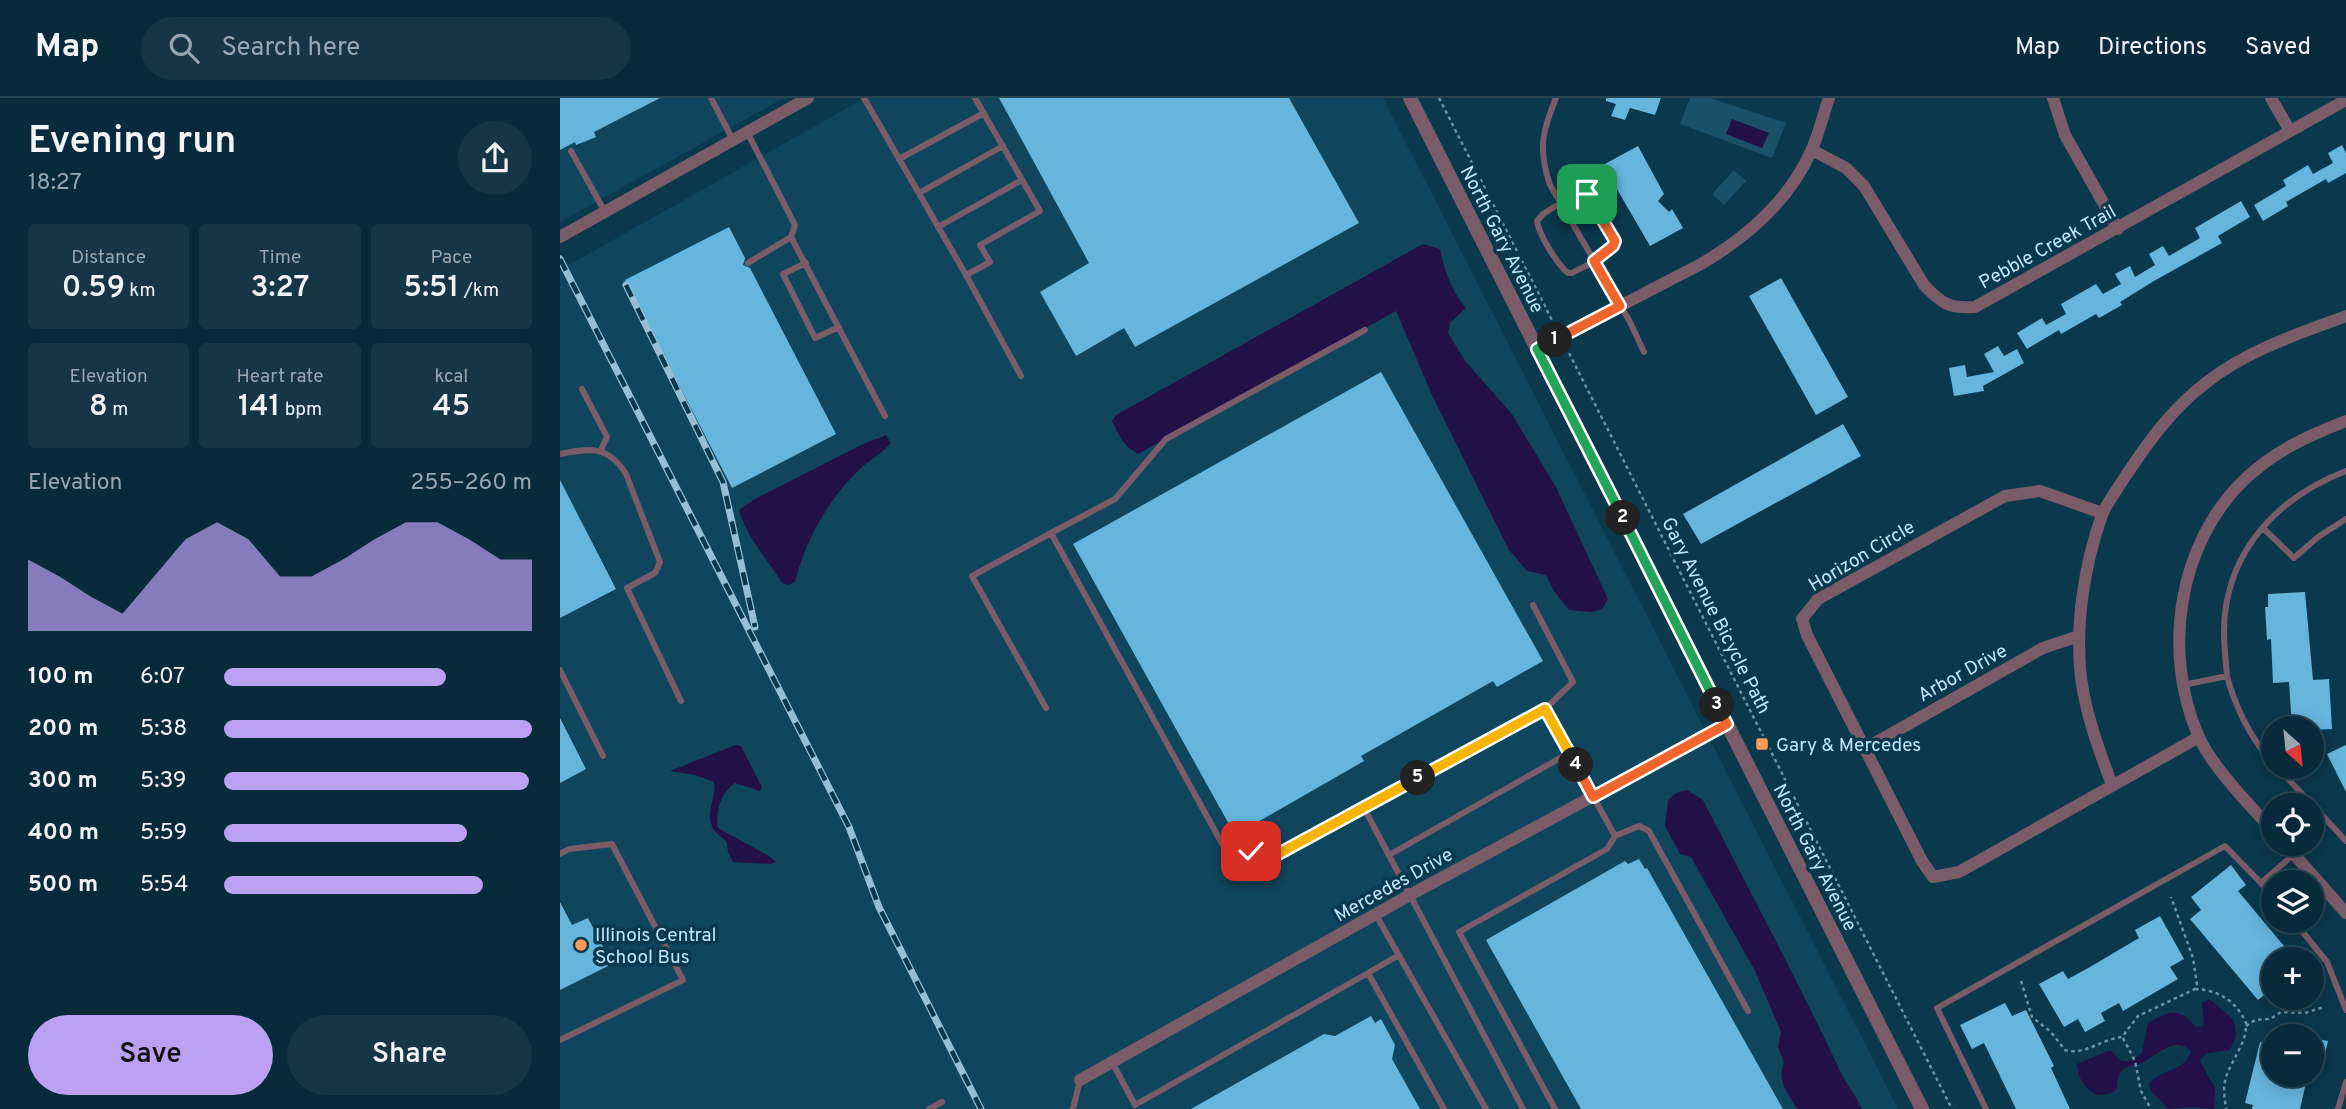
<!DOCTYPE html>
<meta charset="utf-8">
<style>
body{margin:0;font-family:Overpass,sans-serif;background:#163645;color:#f1f3f6;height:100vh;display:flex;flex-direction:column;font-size:26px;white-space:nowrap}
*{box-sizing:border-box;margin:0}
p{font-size:23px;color:#98a7af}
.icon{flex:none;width:38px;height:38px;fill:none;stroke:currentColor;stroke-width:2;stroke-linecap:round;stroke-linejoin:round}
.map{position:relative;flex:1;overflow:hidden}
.panel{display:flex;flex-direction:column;background:#082a3a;width:560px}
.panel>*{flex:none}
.needle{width:46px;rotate:153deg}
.buttons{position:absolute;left:1701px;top:618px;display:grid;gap:14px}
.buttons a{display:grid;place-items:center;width:63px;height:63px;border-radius:50%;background:#082a3a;box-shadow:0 4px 18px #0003,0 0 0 2px #294654;font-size:35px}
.pin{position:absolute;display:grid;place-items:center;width:60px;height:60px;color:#fff;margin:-30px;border-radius:14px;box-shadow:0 4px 10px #0006}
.km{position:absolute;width:35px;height:35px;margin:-18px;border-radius:50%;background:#222;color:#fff;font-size:19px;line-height:35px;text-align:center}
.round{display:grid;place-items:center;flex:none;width:74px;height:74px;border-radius:37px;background:#163645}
.summary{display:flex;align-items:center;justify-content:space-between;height:119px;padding:0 28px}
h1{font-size:38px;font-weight:600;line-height:52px}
.figures{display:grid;grid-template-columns:repeat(3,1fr);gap:10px;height:119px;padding:7px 28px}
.figures div{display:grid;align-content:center;border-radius:7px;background:#163645;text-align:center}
.figures b{font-size:30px;font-weight:600}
.figures small{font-size:19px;font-weight:400}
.figures p{font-size:19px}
.chart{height:196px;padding:14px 28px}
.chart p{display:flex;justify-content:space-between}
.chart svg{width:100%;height:126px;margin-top:7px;fill:#bca0f2;opacity:.7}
.primary-button{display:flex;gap:14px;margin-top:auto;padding:14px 28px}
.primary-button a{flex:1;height:80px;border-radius:42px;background:#bca0f2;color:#111;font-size:28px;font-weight:600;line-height:80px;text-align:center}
.primary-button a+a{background:#163645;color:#f1f3f6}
ul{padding:0 28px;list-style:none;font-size:23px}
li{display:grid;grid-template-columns:112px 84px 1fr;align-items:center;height:52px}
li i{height:18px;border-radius:9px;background:#bca0f2}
header{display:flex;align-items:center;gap:42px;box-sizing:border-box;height:98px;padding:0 35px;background:#082a3a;border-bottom:2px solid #294654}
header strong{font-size:33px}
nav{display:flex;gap:38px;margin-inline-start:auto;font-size:24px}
.search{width:490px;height:63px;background:#163645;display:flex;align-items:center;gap:18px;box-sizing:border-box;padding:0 24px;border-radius:38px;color:#98a7af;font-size:26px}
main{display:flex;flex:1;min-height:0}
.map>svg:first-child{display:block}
.built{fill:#10465d}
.green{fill:#1b5069}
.water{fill:#231048}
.building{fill:#65b5dd}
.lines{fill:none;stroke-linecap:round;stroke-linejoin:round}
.path{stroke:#6a94aa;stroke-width:2.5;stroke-dasharray:3.5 3.5;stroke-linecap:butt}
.service{stroke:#7a5c68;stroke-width:6}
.minor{stroke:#7a5c68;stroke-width:12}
.tertiary{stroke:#7a5c68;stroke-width:14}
.rail-casing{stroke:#96bed4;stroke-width:7}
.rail{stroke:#0a384d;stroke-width:4.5;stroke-dasharray:13;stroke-linecap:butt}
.split-1-casing{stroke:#fff;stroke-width:14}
.split-2-casing{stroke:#fff;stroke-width:14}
.split-3-casing{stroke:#fff;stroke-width:14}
.split-4-casing{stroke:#fff;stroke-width:14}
.split-5-casing{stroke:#fff;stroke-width:14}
.split-6-casing{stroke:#fff;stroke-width:14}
.split-1{stroke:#f0652b;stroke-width:9}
.split-2{stroke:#22a559;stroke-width:9}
.split-3{stroke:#22a559;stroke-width:9}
.split-4{stroke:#f0652b;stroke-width:9}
.split-5{stroke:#f5b400;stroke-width:9}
.split-6{stroke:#f5b400;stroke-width:9}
.poi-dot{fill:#fe9b59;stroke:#0a384d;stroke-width:2.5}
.labels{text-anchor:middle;stroke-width:7;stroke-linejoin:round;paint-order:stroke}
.street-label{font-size:19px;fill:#c1e7fd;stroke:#0a384d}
.poi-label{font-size:19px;fill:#c1e7fd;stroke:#0a384d;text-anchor:start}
</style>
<header>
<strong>Map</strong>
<div class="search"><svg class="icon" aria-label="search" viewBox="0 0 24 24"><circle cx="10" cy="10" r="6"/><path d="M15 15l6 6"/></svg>Search here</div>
<nav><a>Map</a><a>Directions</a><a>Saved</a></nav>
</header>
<main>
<section class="panel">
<div class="summary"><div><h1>Evening run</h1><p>18:27</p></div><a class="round"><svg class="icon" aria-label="share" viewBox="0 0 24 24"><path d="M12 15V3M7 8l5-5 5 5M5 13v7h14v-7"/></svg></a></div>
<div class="figures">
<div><p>Distance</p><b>0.59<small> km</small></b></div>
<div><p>Time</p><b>3:27</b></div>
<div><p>Pace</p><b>5:51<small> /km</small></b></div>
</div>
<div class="figures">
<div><p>Elevation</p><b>8<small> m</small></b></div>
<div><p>Heart rate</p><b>141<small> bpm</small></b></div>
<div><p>kcal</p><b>45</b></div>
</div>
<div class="chart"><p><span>Elevation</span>255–260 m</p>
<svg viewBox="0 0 160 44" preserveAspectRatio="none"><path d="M0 44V19L10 25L20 32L30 38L40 25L50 12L60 6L70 12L80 25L90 25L100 19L110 12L120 6L130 6L140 12L150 19L160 19V44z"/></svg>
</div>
<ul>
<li><b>100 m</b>6:07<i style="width:72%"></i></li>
<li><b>200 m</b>5:38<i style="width:100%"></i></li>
<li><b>300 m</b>5:39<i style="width:99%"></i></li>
<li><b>400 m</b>5:59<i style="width:79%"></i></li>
<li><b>500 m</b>5:54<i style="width:84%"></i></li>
</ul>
<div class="primary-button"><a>Save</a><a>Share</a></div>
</section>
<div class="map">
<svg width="1786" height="1011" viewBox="0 0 1786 1011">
<rect width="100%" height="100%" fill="#0a384d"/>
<!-- built -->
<path class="built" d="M0 0H224L0 124Z
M305 0H823L1338 1011H0V172Z"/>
<!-- green -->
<path class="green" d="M1130 0H1150L1226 25 1212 60 1120 26Z
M1174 72 1186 83 1164 107 1152 96Z"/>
<!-- water -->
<path class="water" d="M1172 21 1209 35 1202 50 1166 36Z
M863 146 880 151C884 172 892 194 906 210L890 225 888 235 906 264 952 316 996 389 1048 501 1042 511 1032 514 1009 512 994 493 986 477 967 473 949 452 872 297 836 213 578 356C563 348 559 337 552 323L556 317Z
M326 337 331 345C323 355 311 361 301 370 270 399 245 442 235 484L228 487 222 485C208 462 186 438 179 412L195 401 301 347Z
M175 647 181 648 202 689 200 693 175 685C161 694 155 714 158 730L209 758 216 764 211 766 173 764 168 754 167 745C163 739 154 735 152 728 145 714 157 699 154 684L135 677 110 673Z
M1127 692 1143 702C1190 794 1239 885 1283 979 1289 990 1297 999 1302 1011H1237C1228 996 1216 982 1224 965L1218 949 1221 934 1195 873 1131 759 1120 756 1105 728 1108 702 1116 695Z
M1648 901C1652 902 1670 918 1674 923L1676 938 1670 952 1647 955 1640 962 1650 982 1655 989 1654 1011 1631 1009 1607 1011C1602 1000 1590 998 1589 985 1603 970 1625 974 1631 953 1615 937 1597 957 1582 965 1576 968 1565 967 1561 973 1552 986 1567 995 1538 997 1525 992 1518 980 1517 966L1548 953H1552C1561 967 1569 966 1582 955L1588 925C1603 916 1617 908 1631 924 1637 930 1632 928 1641 929L1644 927 1642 905Z"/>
<!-- building -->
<path class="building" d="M0 0H100L34 34 36 39 16 47 15 44 0 52Z
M439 0H729L799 125 575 249 564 230 516 258 480 194 529 165Z
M1046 0H1101L1095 17 1070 10 1065 22 1051 18 1056 6 1046 3Z
M1782 47 1786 55V75L1768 85 1766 81 1726 104 1728 108 1703 123 1694 107 1726 88 1723 82 1748 67 1753 76 1773 65 1768 55Z
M1078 48 1104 96 1098 103 1109 114 1112 111 1123 130 1090 148 1043 67Z
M1681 103 1690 119 1658 138 1662 145 1594 183 1560 204 1562 207 1539 220 1536 216 1501 236 1499 232 1467 251 1457 235 1482 220 1486 227 1506 216 1501 206 1536 186 1543 196 1561 186 1555 176 1570 168 1575 179 1595 167 1589 156 1603 148 1609 158 1628 147 1640 140 1635 130Z
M169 129 185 160 183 167 190 170 276 336 172 390 65 182Z
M1221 180 1288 299 1256 317 1189 198Z
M1438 248 1444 258 1457 251 1464 265 1423 288 1424 293 1394 298 1389 270 1405 267 1407 279 1434 274 1424 256Z
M821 274 983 563 937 589 933 583 801 658 804 663 675 737 513 446Z
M1283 326 1301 358 1141 446 1123 416Z
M0 382 56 491 0 520Z
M1745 494 1753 582 1769 581 1772 631 1752 632V630H1732L1729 584 1713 585 1711 541 1707 542 1705 509H1708V496Z
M0 620 26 671 0 685Z
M1786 647V694L1767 656Z
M1079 761 1085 771 1087 770 1223 1011H1021L926 842 1065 763 1068 766Z
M1671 767 1686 787 1678 793 1735 861H1713V890L1698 902 1630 821 1641 812 1631 799Z
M0 804 12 827 28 820 52 866 0 892Z
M1600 818 1624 861 1610 869 1618 881 1563 913 1559 905 1541 915 1545 923 1525 934 1518 921 1504 929 1479 886 1503 873 1508 881 1530 869 1579 840 1575 832Z
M1445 905 1452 918 1466 912 1494 968 1491 970 1510 1011H1456L1424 945 1412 951 1400 927Z
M811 918 815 925 821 921 835 947 832 961 860 1011H631L764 936 775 938Z
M1752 940 1768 943 1762 970 1752 968Z
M1700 944 1713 947V976H1748L1740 1011H1692L1693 1007 1685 1005Z"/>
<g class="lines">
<!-- path -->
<path class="path" d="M879 0 995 228
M1006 249 1392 1011
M1461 883 1472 919 1491 934 1505 952C1524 958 1542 941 1562 939L1578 918 1635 891 1637 887 1633 860 1611 799
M1635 891C1659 892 1676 903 1686 925 1687 947 1670 962 1665 983 1663 992 1665 1002 1666 1011
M1686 928 1695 922 1710 921 1721 914 1745 915 1764 909
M1563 940 1575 963 1581 993 1591 1011"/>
<!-- service -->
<path class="service" d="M151 0 173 42
M304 0 406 177 430 164 420 147 480 113 415 0
M996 0C982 34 978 51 990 87L1070 224 1084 254
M187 34 235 127 231 139 188 165
M11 53 45 114
M339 61 424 15
M1018 94C1036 96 1047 128 1055 143 1049 159 1027 167 1012 175H1008C997 166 979 137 977 123L983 116Z
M359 95 443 48
M378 129 462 82
M231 139 325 318
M246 165 223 176 255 240 279 229
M406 177 461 278
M22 291 47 339 41 352
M0 356C29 350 48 347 66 376L100 464 95 475 67 490 121 603
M1703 430 1734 460 1758 439 1786 421
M491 435 555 401 606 341 805 232
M973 507 1013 584 985 611
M0 572 43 658
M1667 578C1676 612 1690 639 1713 666
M1623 587 1667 578C1665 554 1662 531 1666 508 1677 441 1726 396 1786 373
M486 610 412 478 491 435 665 751 691 753 707 762 985 611 1055 738 1047 751 899 834 995 1011
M1716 668 1786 743
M804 710 963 1011
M1055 738 1079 728 1089 733 1188 913
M0 756 9 751 52 746 123 882 0 942
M829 757 1009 655
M1713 799 1701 785 1733 757
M816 817 926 1011
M1733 822 1767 864 1786 912
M808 875 839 857
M552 964 575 1007 808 875 884 1011
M369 1011 382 1004
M513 1011 520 982
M1426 1011 1377 910 1665 748 1701 785
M1778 1011 1786 984"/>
<!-- minor -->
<path class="minor" d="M1493 0 1505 37 1558 131
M1711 0 1730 33
M1252 52 1286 70 1304 88 1364 187C1381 205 1389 211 1415 209L1786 2
M0 139 248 0
M977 251 1141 166C1187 139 1230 102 1252 51 1259 35 1263 17 1269 0
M1542 415 1480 393 1445 398 1258 501 1242 521 1247 537 1362 763 1373 779 1399 774 1639 639
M1306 650 1483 550 1519 538
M1552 687C1539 652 1526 617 1521 580 1515 527 1524 468 1542 417 1546 406 1555 395 1561 385 1586 347 1610 312 1647 284 1688 252 1738 236 1786 218
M1713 733C1690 707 1651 668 1638 637 1602 553 1618 445 1685 381 1715 353 1749 337 1786 323
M1725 746 1786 815
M520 982 850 797 1167 626"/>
<!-- tertiary -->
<path class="tertiary" d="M850 0 1362 1011"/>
<defs>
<path id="rail" d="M0 161 289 729 319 809 421 1011
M66 187 163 384 195 529"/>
</defs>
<!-- rail casing -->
<use href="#rail" class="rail-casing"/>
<!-- rail -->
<use href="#rail" class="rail"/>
</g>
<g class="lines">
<defs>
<path id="split-1" d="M995 242 1060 208 1034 163 1053 148 1055 143 1027 96"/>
<path id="split-2" d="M995 242 977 251 1063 420"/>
<path id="split-3" d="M1063 420 1157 607"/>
<path id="split-4" d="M1016 667 1033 699 1167 626 1157 607"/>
<path id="split-5" d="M858 680 985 611 1016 667"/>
<path id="split-6" d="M691 753 707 762 858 680"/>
</defs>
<!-- split-1 casing -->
<use href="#split-1" class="split-1-casing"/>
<!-- split-2 casing -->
<use href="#split-2" class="split-2-casing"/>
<!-- split-3 casing -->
<use href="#split-3" class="split-3-casing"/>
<!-- split-4 casing -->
<use href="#split-4" class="split-4-casing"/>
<!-- split-5 casing -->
<use href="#split-5" class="split-5-casing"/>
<!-- split-6 casing -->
<use href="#split-6" class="split-6-casing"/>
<!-- split-1 -->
<use href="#split-1" class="split-1"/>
<!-- split-2 -->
<use href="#split-2" class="split-2"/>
<!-- split-3 -->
<use href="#split-3" class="split-3"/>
<!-- split-4 -->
<use href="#split-4" class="split-4"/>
<!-- split-5 -->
<use href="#split-5" class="split-5"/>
<!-- split-6 -->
<use href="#split-6" class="split-6"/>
</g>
<!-- markers -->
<g class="poi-dot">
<rect x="1195" y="639" width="14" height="14" rx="3.5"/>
<circle cx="21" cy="847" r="7"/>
</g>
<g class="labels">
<!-- street labels -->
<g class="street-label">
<text transform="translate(943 141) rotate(63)" y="7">North Gary Avenue</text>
<text transform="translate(1487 148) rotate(-29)" y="7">Pebble Creek Trail</text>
<text transform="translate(1301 457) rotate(-31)" y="7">Horizon Circle</text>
<text transform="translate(1157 517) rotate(63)" y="7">Gary Avenue Bicycle Path</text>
<text transform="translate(1402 574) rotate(-29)" y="7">Arbor Drive</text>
<text transform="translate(1256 759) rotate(63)" y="7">North Gary Avenue</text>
<text transform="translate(833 786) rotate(-29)" y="7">Mercedes Drive</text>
</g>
<!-- poi labels -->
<g class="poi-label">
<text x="1216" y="653">Gary &amp; Mercedes</text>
<text x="35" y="843">Illinois Central<tspan x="35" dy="22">School Bus</tspan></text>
</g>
</g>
</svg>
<div class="buttons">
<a><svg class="needle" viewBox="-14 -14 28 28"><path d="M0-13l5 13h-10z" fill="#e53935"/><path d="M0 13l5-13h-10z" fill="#98a7af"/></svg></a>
<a><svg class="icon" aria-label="locate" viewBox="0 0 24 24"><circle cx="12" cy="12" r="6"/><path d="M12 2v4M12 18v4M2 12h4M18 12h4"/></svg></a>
<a><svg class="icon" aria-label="layers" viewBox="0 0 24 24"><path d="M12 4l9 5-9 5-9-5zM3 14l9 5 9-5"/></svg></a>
<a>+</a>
<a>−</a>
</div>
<div class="pin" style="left:1027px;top:96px;background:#1e9e55"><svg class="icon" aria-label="arrive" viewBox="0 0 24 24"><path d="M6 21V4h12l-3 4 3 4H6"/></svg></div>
<div class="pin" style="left:691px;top:753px;background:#d93025"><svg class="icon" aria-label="check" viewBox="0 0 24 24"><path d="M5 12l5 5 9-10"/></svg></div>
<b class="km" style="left:995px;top:242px">1</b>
<b class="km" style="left:1063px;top:420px">2</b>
<b class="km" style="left:1157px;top:607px">3</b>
<b class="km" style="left:1016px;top:667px">4</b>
<b class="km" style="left:858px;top:680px">5</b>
</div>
</main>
